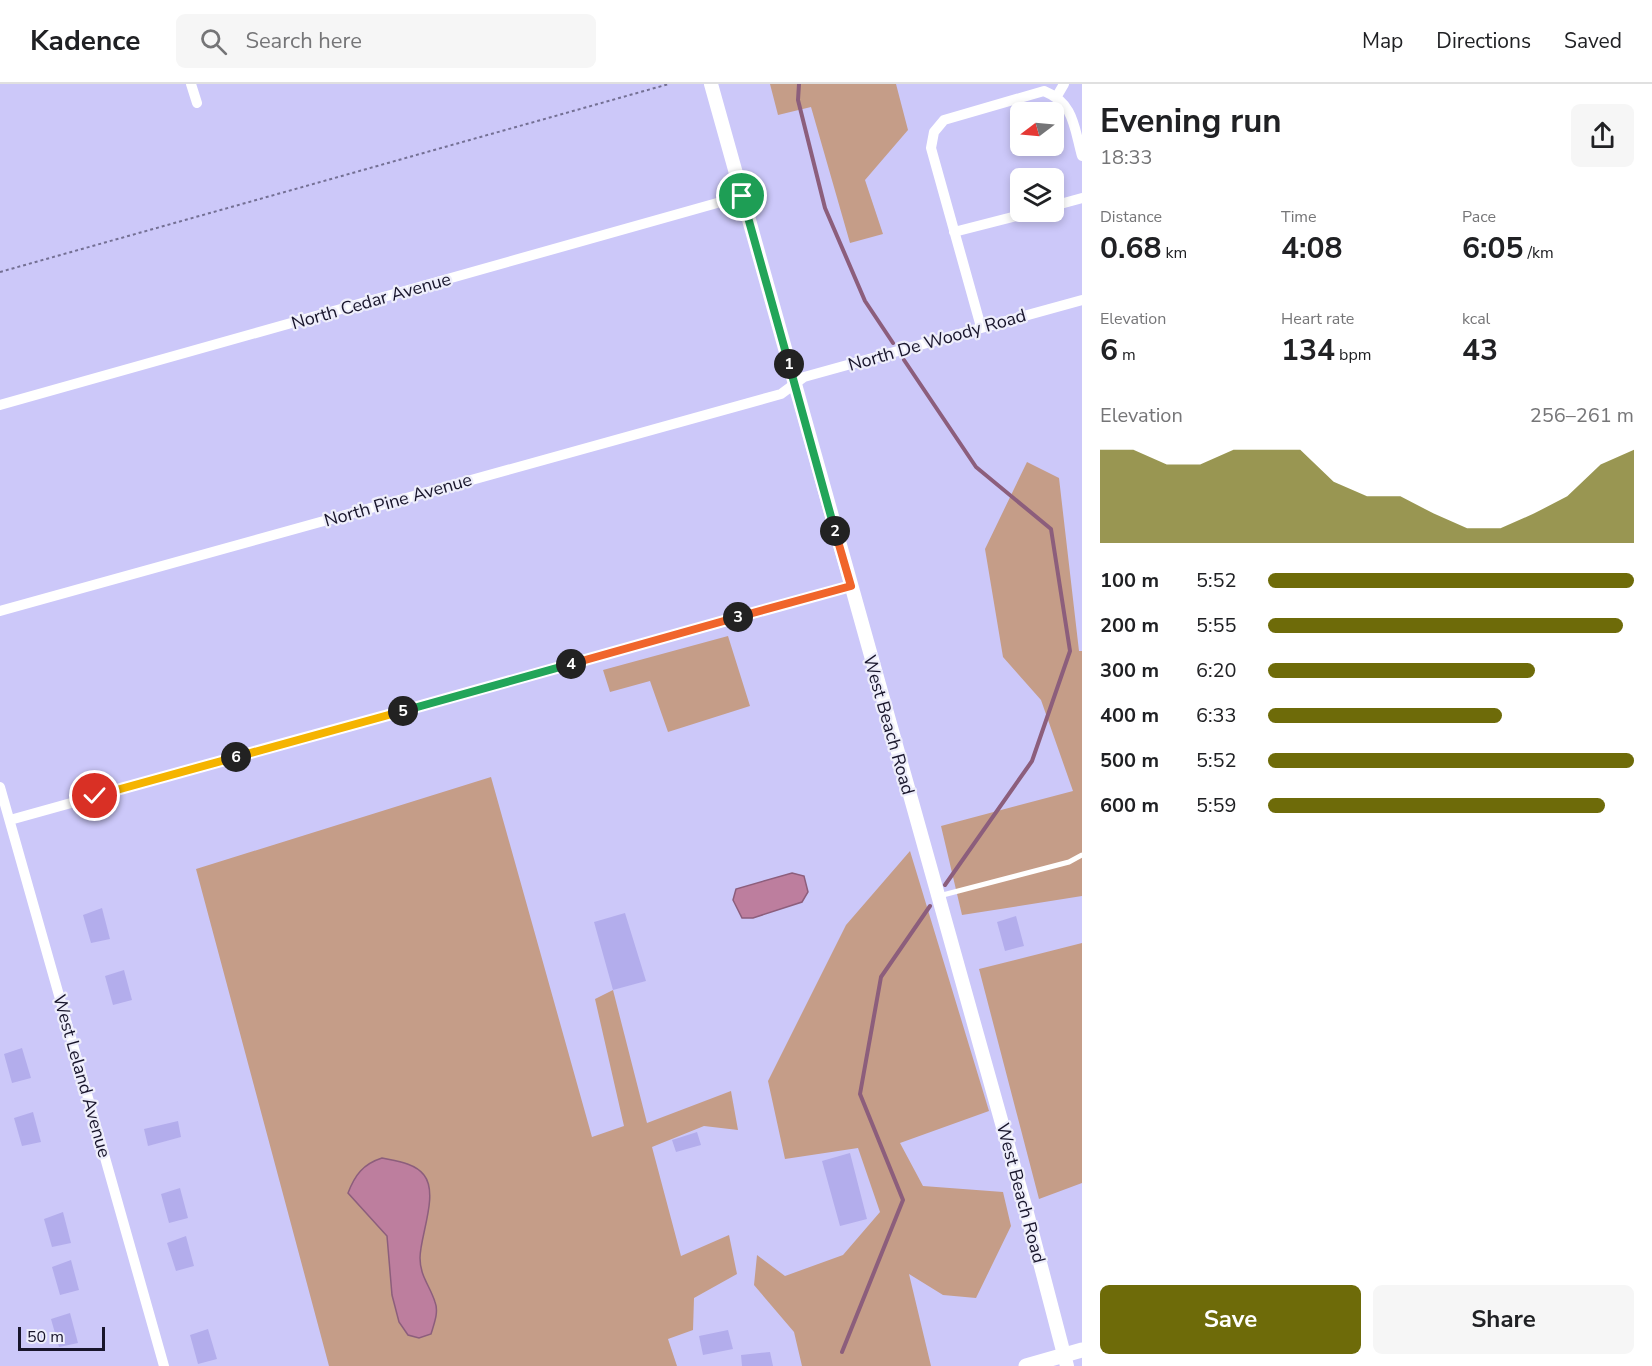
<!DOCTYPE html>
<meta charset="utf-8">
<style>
body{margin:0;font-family:"Nunito Sans",sans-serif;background:#f6f6f6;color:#202124;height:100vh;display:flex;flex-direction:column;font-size:22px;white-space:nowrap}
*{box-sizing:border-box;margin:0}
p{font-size:20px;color:#757577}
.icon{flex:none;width:33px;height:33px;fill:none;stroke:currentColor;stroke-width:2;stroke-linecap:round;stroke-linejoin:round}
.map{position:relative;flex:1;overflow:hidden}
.drawer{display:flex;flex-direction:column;background:#fff;width:570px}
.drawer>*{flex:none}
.needle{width:39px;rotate:254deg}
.tools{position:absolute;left:1010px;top:18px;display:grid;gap:12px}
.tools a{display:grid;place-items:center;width:54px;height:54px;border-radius:9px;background:#fff;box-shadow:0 3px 9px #0003;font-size:30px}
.scale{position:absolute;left:18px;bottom:15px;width:87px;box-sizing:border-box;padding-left:6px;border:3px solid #18152b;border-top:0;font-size:16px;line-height:21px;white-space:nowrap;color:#18152b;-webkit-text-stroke:4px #eeeefb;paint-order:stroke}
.pin{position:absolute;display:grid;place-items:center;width:51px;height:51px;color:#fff;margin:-26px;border:3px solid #fff;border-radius:50%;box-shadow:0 2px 6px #0007}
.km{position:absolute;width:30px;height:30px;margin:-15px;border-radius:50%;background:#222;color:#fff;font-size:16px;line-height:30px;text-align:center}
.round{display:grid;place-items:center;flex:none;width:63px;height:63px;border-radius:9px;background:#f6f6f6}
.headline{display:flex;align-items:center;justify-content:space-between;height:102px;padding:0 18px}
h1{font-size:33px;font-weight:700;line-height:45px}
.stats{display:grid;grid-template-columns:repeat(3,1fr);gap:9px;height:102px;padding:6px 18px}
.stats div{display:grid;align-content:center}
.stats b{font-size:30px;font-weight:700}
.stats small{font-size:16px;font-weight:400}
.stats p{font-size:16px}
.chart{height:168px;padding:12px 18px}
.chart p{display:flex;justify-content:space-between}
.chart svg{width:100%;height:108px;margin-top:6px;fill:#6e6b09;opacity:.7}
.cta{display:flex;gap:12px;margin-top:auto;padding:12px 18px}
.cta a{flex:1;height:69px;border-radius:9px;background:#6e6b09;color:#fff;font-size:24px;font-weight:700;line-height:69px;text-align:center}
.cta a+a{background:#f6f6f6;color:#202124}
ul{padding:0 18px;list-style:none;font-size:20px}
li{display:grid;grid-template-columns:96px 72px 1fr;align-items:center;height:45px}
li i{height:15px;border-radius:8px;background:#6e6b09}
header{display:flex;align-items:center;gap:36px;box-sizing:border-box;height:84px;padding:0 30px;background:#fff;border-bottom:2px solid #e0e0e0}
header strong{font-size:28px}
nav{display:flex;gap:33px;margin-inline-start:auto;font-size:21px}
.search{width:420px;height:54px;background:#f6f6f6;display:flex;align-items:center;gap:15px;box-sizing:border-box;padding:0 21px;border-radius:9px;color:#757577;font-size:22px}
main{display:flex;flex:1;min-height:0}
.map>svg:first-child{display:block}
.green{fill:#c59d88}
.water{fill:#bd7e9e;stroke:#8c5e7c;stroke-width:1.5}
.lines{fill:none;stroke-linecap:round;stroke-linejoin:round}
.stream{stroke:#8c5e7c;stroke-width:4}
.building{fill:#b3adec}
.path{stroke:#747094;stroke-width:2;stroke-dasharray:3 3;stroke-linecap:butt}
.service{stroke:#fff;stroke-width:5}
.minor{stroke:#fff;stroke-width:10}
.tertiary{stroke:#fff;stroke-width:14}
.secondary{stroke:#fff;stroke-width:15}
.split-1-casing{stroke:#fff;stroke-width:12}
.split-2-casing{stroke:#fff;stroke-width:12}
.split-3-casing{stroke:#fff;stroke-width:12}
.split-4-casing{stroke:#fff;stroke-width:12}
.split-5-casing{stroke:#fff;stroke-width:12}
.split-6-casing{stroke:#fff;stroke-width:12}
.split-7-casing{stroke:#fff;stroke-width:12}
.split-1{stroke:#22a559;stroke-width:8}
.split-2{stroke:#22a559;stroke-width:8}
.split-3{stroke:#f0652b;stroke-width:8}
.split-4{stroke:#f0652b;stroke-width:8}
.split-5{stroke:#22a559;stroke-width:8}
.split-6{stroke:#f5b400;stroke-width:8}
.split-7{stroke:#f5b400;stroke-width:8}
.labels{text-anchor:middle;stroke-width:4.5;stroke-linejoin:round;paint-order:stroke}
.street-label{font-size:18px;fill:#18152b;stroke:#eeeefb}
</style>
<header>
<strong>Kadence</strong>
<div class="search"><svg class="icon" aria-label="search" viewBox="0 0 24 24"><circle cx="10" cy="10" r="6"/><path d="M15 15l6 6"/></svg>Search here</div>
<nav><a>Map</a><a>Directions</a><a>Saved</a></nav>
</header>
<main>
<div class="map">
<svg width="1082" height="1282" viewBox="0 0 1082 1282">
<rect width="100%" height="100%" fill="#ccc8f9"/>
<!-- green -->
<path class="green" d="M770 0H896L908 46 865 96 883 150 850 159 811 23 778 31Z
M1027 378 1059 394 1079 567H1082V812L962 831 941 742 1073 707 1041 616 1003 573 985 465Z
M728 552 750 622 668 648 650 597 610 608 603 586Z
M491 693 592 1053 624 1042 595 915 613 906 647 1039 731 1007 738 1046 704 1042 652 1063 681 1172 729 1151 737 1190 694 1214 693 1246 668 1255 677 1282H329L196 785Z
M910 767 989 1027 900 1059 923 1102 1003 1108 1011 1142 976 1214 943 1211 909 1190 931 1282H802L794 1248 754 1201 757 1171 785 1192 843 1171 880 1128 858 1064 785 1075 768 997 846 841Z
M1082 859V1099L1039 1115 979 885Z"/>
<!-- water -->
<path class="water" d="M792 789 804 792 808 808 802 818 753 834H742L733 816 736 805Z
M382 1074C396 1077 415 1079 424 1091 439 1110 420 1152 420 1174 420 1192 430 1202 435 1218 439 1228 434 1240 431 1250L419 1254 408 1251 399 1238 392 1211 387 1152 348 1109C355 1091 363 1080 382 1074Z"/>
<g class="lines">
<!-- stream -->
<path class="stream" d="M799 0 798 16 825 124 865 217 893 259
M904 276 976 383 1051 445 1070 567 1032 677 945 801
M842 1268 903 1116 860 1010 881 893 930 822"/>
</g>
<!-- building -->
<path class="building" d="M102 824 110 855 91 859 83 831Z
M625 829 646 897 613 906 594 838Z
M1016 832 1024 862 1005 867 997 838Z
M124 886 132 916 113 921 105 892Z
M22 964 31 994 12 999 4 970Z
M33 1028 41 1058 22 1062 14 1034Z
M178 1037 181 1053 148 1062 144 1045Z
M697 1048 701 1061 676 1068 672 1056Z
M850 1069 867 1135 840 1142 822 1077Z
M180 1104 188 1134 169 1139 161 1110Z
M63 1128 71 1159 52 1163 44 1135Z
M186 1152 194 1182 176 1187 167 1159Z
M71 1176 79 1206 60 1211 52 1183Z
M70 1229 78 1259 59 1263 51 1235Z
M208 1245 217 1275 198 1280 190 1251Z
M728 1246 733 1265 703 1271 699 1252Z
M770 1268 773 1282H742L741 1271Z"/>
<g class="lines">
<!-- path -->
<path class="path" d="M0 188 669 0"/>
<!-- service -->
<path class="service" d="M939 812 1069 778 1082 771"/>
<!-- minor -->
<path class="minor" d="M191 0 197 19
M1057 12 1064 0
M1053 122 1082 114
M954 148 1032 128
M981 243 931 64 934 48 944 36 1044 7C1074 19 1074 43 1082 72
M0 321 742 112
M0 527 781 310 804 293 1082 216
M0 703 164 1282
M10 736 851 502"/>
<!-- tertiary -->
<path class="tertiary" d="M711 0 1027 1129 1067 1282"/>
<!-- secondary -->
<path class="secondary" d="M1026 1282 1082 1266"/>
</g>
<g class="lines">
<defs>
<path id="split-1" d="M742 112 789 280"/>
<path id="split-2" d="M789 280 835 447"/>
<path id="split-3" d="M738 533 851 502 835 447"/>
<path id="split-4" d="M571 580 738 533"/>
<path id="split-5" d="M403 627 571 580"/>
<path id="split-6" d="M236 673 403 627"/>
<path id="split-7" d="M95 712 236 673"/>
</defs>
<!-- split-1 casing -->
<use href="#split-1" class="split-1-casing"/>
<!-- split-2 casing -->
<use href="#split-2" class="split-2-casing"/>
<!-- split-3 casing -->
<use href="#split-3" class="split-3-casing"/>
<!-- split-4 casing -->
<use href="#split-4" class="split-4-casing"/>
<!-- split-5 casing -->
<use href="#split-5" class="split-5-casing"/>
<!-- split-6 casing -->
<use href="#split-6" class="split-6-casing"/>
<!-- split-7 casing -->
<use href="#split-7" class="split-7-casing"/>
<!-- split-1 -->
<use href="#split-1" class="split-1"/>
<!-- split-2 -->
<use href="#split-2" class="split-2"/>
<!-- split-3 -->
<use href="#split-3" class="split-3"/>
<!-- split-4 -->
<use href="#split-4" class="split-4"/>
<!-- split-5 -->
<use href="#split-5" class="split-5"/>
<!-- split-6 -->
<use href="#split-6" class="split-6"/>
<!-- split-7 -->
<use href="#split-7" class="split-7"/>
</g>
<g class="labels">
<!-- street labels -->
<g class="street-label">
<text transform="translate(371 217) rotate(-16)" y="6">North Cedar Avenue</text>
<text transform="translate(937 256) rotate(-16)" y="6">North De Woody Road</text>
<text transform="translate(398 416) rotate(-16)" y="6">North Pine Avenue</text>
<text transform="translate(889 641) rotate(74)" y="6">West Beach Road</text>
<text transform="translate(82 992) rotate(74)" y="6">West Leland Avenue</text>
<text transform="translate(1021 1109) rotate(75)" y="6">West Beach Road</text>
</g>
</g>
</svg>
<div class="tools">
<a><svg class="needle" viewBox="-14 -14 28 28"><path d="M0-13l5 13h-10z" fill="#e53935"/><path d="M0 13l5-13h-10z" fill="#757577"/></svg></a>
<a><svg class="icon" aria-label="layers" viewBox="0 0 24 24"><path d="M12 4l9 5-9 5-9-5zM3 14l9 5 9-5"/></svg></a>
</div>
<div class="scale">50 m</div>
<div class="pin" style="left:742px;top:112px;background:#1e9e55"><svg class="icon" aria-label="arrive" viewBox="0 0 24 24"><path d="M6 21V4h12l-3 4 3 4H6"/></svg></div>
<div class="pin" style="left:95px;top:712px;background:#d93025"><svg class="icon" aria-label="check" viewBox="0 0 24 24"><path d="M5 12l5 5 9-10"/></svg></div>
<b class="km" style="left:789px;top:280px">1</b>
<b class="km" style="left:835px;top:447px">2</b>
<b class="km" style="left:738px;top:533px">3</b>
<b class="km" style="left:571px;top:580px">4</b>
<b class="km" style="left:403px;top:627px">5</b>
<b class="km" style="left:236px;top:673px">6</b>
</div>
<section class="drawer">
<div class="headline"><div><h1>Evening run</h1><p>18:33</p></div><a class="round"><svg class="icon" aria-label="share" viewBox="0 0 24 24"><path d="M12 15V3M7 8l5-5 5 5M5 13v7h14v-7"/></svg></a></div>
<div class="stats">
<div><p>Distance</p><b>0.68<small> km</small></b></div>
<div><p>Time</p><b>4:08</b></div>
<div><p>Pace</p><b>6:05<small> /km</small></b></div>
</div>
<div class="stats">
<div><p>Elevation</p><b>6<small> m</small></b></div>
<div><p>Heart rate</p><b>134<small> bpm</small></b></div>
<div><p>kcal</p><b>43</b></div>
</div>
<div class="chart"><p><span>Elevation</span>256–261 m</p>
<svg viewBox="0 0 160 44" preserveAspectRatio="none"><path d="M0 44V6L10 6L20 12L30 12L40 6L50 6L60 6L70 19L80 25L90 25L100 32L110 38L120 38L130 32L140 25L150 12L160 6V44z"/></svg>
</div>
<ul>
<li><b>100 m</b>5:52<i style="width:100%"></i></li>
<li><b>200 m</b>5:55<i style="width:97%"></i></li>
<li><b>300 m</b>6:20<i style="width:73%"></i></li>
<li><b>400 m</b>6:33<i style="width:64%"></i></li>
<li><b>500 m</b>5:52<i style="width:100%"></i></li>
<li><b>600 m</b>5:59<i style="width:92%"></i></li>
</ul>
<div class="cta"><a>Save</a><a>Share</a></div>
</section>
</main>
